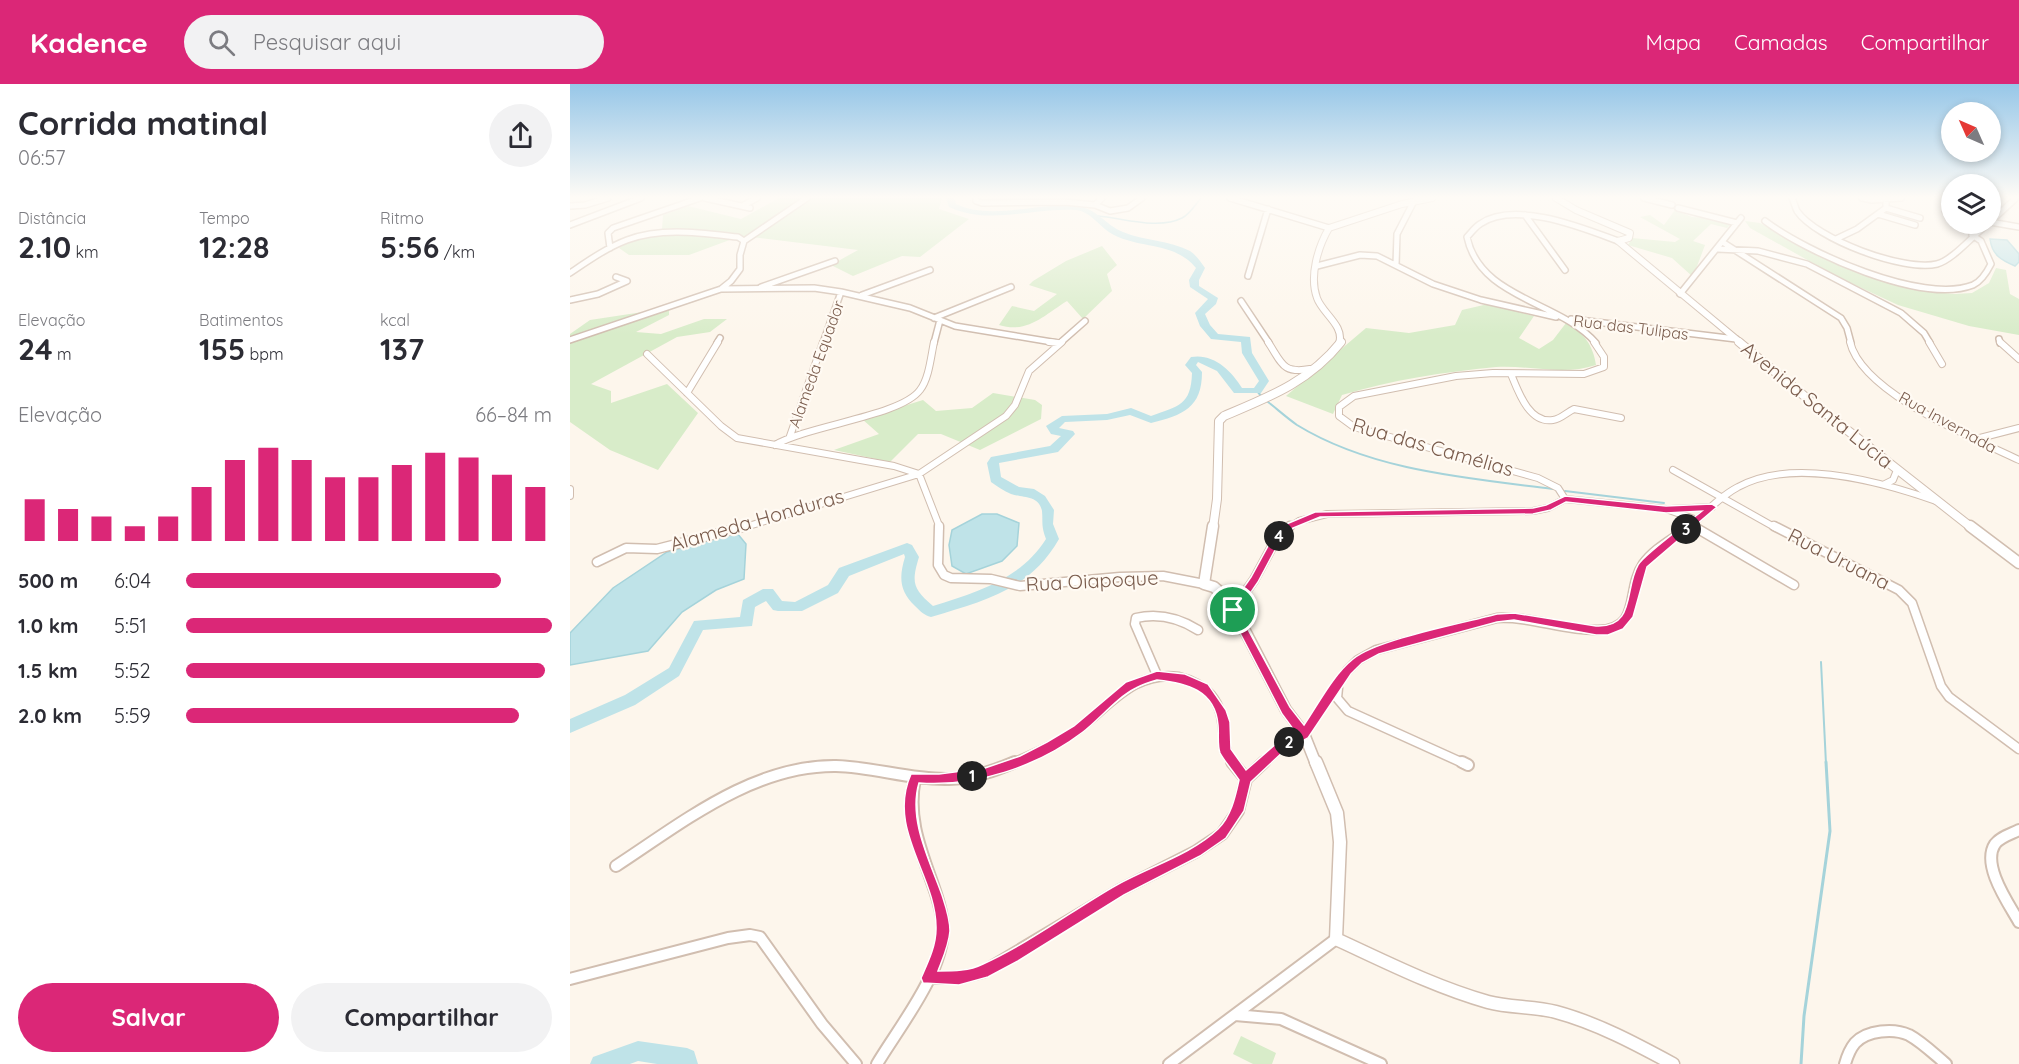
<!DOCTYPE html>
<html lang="pt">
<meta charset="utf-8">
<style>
body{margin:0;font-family:Quicksand,sans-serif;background:#f2f2f3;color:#2b2b33;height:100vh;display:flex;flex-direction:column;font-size:22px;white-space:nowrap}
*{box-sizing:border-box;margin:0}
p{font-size:20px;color:#7c7c81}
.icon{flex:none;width:33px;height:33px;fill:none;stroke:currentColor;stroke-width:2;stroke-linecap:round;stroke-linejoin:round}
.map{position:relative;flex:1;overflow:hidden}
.side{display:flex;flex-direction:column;background:#fff;width:570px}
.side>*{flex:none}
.needle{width:39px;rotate:315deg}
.tools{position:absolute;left:1371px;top:18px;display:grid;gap:12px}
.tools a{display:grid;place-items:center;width:60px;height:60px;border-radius:50%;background:#fff;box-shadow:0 3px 9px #0003;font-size:30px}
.pin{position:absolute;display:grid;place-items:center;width:51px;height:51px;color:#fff;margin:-26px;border:3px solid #fff;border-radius:50%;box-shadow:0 2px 6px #0007}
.km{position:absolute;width:30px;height:30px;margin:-15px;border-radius:50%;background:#222;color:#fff;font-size:16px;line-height:30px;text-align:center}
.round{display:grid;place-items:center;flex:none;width:63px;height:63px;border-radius:32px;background:#f2f2f3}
.head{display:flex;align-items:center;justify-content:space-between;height:102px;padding:0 18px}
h1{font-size:33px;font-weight:700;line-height:45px}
.figures{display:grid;grid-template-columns:repeat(3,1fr);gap:9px;height:102px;padding:6px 18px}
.figures div{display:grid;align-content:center}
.figures b{font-size:30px;font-weight:700}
.figures small{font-size:16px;font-weight:400}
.figures p{font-size:16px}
.chart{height:168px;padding:12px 18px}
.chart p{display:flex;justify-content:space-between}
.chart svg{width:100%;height:108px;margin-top:6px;stroke:#db2777;stroke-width:6}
.primary-button{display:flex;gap:12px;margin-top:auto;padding:12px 18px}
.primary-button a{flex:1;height:69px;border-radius:36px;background:#db2777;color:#fff;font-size:24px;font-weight:700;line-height:69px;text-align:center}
.primary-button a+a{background:#f2f2f3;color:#2b2b33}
ul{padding:0 18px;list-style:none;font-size:20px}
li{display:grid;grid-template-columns:96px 72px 1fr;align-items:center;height:45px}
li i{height:15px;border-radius:8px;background:#db2777}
header{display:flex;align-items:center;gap:36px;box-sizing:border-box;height:84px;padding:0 30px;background:#db2777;color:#fff}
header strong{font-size:28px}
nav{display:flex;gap:33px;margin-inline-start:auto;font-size:21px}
.search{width:420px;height:54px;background:#f2f2f3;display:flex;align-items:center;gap:15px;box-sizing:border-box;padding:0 21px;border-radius:33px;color:#7c7c81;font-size:22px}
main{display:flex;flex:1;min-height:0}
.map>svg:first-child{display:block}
.green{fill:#d8ecc9}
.water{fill:#bfe3e8;stroke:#a5d3da;stroke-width:1.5}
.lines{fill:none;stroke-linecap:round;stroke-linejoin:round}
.stream-far2{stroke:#a5d3da;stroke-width:1.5}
.stream-far1{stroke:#a5d3da;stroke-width:2}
.stream{stroke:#a5d3da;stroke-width:3}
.river{fill:#bfe3e8;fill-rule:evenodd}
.minor-far3-casing{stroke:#d1beb0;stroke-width:8}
.minor-far2-casing{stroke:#d1beb0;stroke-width:8}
.minor-far1-casing{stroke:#d1beb0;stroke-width:11}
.minor-casing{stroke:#d1beb0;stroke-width:14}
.tertiary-far3-casing{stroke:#d1beb0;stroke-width:8}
.tertiary-far2-casing{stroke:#d1beb0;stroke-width:10}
.tertiary-far1-casing{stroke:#d1beb0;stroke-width:13}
.tertiary-casing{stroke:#d1beb0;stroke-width:15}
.minor-far3{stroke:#fff;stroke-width:5}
.minor-far2{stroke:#fff;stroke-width:6}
.minor-far1{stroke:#fff;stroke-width:8}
.minor{stroke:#fff;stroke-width:10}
.tertiary-far3{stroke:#fff;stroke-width:6}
.tertiary-far2{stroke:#fff;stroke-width:8}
.tertiary-far1{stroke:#fff;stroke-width:10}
.tertiary{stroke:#fff;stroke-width:12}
.route{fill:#db2777;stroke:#fff;stroke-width:1.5;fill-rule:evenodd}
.labels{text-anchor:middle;stroke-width:4.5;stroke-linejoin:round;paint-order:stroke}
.far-street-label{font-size:16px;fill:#7a5c4d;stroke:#fffaf3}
.street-label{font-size:20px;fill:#7a5c4d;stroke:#fffaf3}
</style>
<header>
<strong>Kadence</strong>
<div class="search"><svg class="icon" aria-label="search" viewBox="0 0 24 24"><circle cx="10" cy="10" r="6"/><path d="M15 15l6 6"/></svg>Pesquisar aqui</div>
<nav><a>Mapa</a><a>Camadas</a><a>Compartilhar</a></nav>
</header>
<main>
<section class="side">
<div class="head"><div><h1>Corrida matinal</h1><p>06:57</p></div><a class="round"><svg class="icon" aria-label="share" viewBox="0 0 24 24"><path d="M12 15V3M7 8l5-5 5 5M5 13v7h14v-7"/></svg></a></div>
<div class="figures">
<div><p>Distância</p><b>2.10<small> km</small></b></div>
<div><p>Tempo</p><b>12:28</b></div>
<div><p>Ritmo</p><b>5:56<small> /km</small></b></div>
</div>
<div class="figures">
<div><p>Elevação</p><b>24<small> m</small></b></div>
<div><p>Batimentos</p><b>155<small> bpm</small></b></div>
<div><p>kcal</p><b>137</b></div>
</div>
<div class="chart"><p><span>Elevação</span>66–84 m</p>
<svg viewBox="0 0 160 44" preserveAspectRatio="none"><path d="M5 44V27M15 44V31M25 44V34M35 44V38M45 44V34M55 44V22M65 44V11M75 44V6M85 44V11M95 44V18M105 44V18M115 44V13M125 44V8M135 44V10M145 44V17M155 44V22"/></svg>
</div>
<ul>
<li><b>500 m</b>6:04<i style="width:86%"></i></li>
<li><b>1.0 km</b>5:51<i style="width:100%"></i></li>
<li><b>1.5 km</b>5:52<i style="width:98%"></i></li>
<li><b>2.0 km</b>5:59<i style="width:91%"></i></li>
</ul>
<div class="primary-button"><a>Salvar</a><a>Compartilhar</a></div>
</section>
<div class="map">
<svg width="1449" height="980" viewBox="0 0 1449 980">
<rect width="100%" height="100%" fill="#fdf6ec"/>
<!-- green -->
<path class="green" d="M209 114H372L369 125 399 135 350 173 332 172 283 192 261 181 288 166 174 152 92 145 93 131 118 122 171 135Z
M1105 126 1122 133 1141 134 1161 140 1157 144 1141 140 1123 157 1135 161 1123 193 1102 174 1058 161 1062 154 1105 158 1110 155 1070 133 1080 131 1094 141Z
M1175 137 1190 139 1255 175 1365 208 1384 210 1402 209 1419 199 1426 184 1436 186 1440 210 1449 215V251L1399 242 1328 221 1268 193 1180 144Z
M100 149 165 154 119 171H59L49 164C64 153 82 151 100 149Z
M532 162 547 181 537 190 542 207 513 235 497 217C474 231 458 250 429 241L442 222 464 227 487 210 459 201 463 197 496 177Z
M918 220 964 232 949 254 969 265 983 256 996 239C1014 249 1023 261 1026 281 994 292 959 281 926 283 874 288 822 296 772 311L763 330 716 312 796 244 839 249 885 241 892 226Z
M99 224V231L66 248 91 250 134 235H157L140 248 107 253 21 300 41 307V319L97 300 128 329 88 386 40 366 0 338V250L20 236Z
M423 309 465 316 472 321 471 335 410 366 371 350H348L320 378 264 366 309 350 292 335 353 316 366 327 402 324Z
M671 952 706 969 702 980H683L663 970Z"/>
<!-- water -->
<path class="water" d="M1420 155 1437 156 1449 170V178L1445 182C1431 176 1422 171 1420 155Z
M412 430H427L449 439 447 462 432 477 396 490 382 482 379 461 382 446Z
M167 449 176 460 174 495 146 506 112 528 78 567 0 581V549L43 504 97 468Z"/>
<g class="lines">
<!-- stream-far2 -->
<path class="stream-far2" d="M528 132C553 134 588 146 612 134 620 130 625 121 631 114"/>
<!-- stream-far1 -->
<path class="stream-far1" d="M687 307 692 313
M698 318C707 325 717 334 727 341 802 387 897 394 983 405
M995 407 1094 419
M1251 578 1256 680"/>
<!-- stream -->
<path class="stream" d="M1231 980 1234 932 1260 747 1256 678"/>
<!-- river -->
<path class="river" d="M376 114H384L386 120C423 137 465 118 505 122 526 123 535 141 553 148 574 157 599 156 620 167 626 171 631 178 635 184L629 196V202L648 214 646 220 635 230 640 241 648 250 680 253 682 269 699 297 691 309H664L647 287 628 278 626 281 632 288C632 324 613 331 581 339L560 331 537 336 495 338 489 344 503 347 505 350 488 368 429 379 431 393 449 403 464 405 475 412 484 426 483 440 489 455C460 506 414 517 361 533 354 531 350 527 345 522 329 507 329 493 335 473L334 470 279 492 268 509 232 527H208L203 526 196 517 185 523 182 542 133 546 109 592 65 621 0 649V635L55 611 99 584 124 537 170 533 173 516 193 505H203L212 517 225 518 258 501 269 484 337 459 342 461 349 473C341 499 343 505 363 522 407 508 451 495 476 455 471 442 473 439 472 427 469 411 452 414 441 410 434 407 427 402 421 398L417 379 421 373 480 362 491 352 481 350 476 342 492 332 537 330 561 324 581 332C609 322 621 321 622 289L615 281 621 273C643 269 661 286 672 304H684L689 297 672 269 671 258 641 255 630 242 625 229 638 215 620 203 619 196 626 184C605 158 572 165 544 151 530 144 522 128 506 126 463 123 420 142 379 123Z
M68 957 117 964 124 967 128 980H87L68 977 60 980H20L23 973Z"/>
<defs>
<path id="minor-far3" d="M135 114 180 124
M406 114V117L412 119 495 118 525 121 540 127 558 124 572 114
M660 114 759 144
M1074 114 1102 121
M1222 114C1224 118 1225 123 1227 127 1246 155 1334 188 1367 180 1383 176 1404 150 1418 140
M1292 114 1302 116 1331 114
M525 121 532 114
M0 122 15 121 38 114
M172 122 187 114
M1108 124 1167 139
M1316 124 1350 134
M1375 127 1382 129
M1308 130 1345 141
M955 131 995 186
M1195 137C1236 168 1352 221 1403 201 1412 197 1417 188 1421 180L1411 157 1402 151
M1420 138 1445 115
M1420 138 1449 143
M0 141 71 114
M1266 155 1287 145 1316 124V116
M1154 159 1271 234 1277 244 1281 259
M40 164 38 149 43 144 130 114
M1148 165 1188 167 1237 180 1331 229 1354 249 1360 259
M826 181 827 150 844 117
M747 182 790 171 807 172 863 200 911 216 986 233
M0 189C18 177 36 164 57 156 92 143 131 149 168 153L174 157
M678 192 698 125
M191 203 265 177
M151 205 244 204 271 208 340 224 385 242 488 259
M1110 210 1171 134
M292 211 360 186
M0 216 28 210 57 197 46 193
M671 217 699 259
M364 234 441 203
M1001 235 1166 255
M1429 255 1430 259
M0 256 151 205 161 197 170 185V171L174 157 237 114
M147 259 150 254
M253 259 271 208
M364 259 370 236
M490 259 515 237
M1026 259C990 217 910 215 897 153 901 149 905 143 910 140 945 116 1013 144 1048 157"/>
<path id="minor-far2" d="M479 258 488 259
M698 258C712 279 712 290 740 285
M1280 258C1292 309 1403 354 1449 376
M1359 258 1372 280
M1430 258 1449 275
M77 270 151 342 167 354 324 382 349 390
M941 290C948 307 959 340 983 336 991 335 997 328 1004 325L1051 334
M117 309 148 258
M220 352 253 258
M1406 355 1449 344
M205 361C239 341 331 332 350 306 359 295 361 272 364 258
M1103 386 1206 444
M349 390 370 444
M1315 400 1323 396 1327 386
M0 405V412
M995 415 988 404 968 394 784 343 769 332V323L784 312 886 292 923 289 1014 290 1034 283V273L1024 258
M995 415 1096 425 1127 436
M1101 425 1142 423
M1121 441 1126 444
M172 444 349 390 436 332 445 321 459 287 492 258
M718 444 729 437 757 430 963 427 978 424 995 415
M1118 444C1134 430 1149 413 1168 403 1222 373 1312 398 1366 417"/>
<path id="minor-far1" d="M369 442 368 481 374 491 381 494 421 495 450 502 550 493 593 492 634 500
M1123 442 1224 501
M1204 442 1329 506 1342 519 1371 602 1379 613 1449 665
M27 478 56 464 87 465 177 442
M663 526 684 496 703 461 720 442
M587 591 565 540 566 534C588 529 609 534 628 546
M768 604 767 614 778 627 895 680
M441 680C464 670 487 660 507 646 540 622 564 586 609 593 622 596 632 601 641 611 660 634 647 657 663 680
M693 680 711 663 734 650 777 587 788 576 806 566 927 534C961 532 994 547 1028 546 1072 545 1055 506 1073 480 1084 464 1105 454 1120 442"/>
<path id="minor" d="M662 678 676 695
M892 678 898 681
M1449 746C1441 750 1430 753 1425 760 1411 781 1439 820 1449 838
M46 782C112 739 183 681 266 682 304 683 341 696 379 695 402 695 424 687 445 678
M358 894H389L413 888 550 806 625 768 652 750 668 727 676 695 694 678
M0 895 158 854 180 851 190 853 252 940 286 980
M665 931 711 935 811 980
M307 980C329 943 373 889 373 845 373 830 368 815 363 801 350 764 337 733 345 694
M599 980 766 855
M1275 980C1277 973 1280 965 1285 959 1297 946 1324 944 1339 951 1352 958 1364 970 1376 980"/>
<path id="tertiary-far3" d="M986 114 1006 126 1060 149 1059 154 1048 157
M1048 157 1171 259
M769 259C775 242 752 229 747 214 739 192 748 163 759 144L832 120 862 114"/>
<path id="tertiary-far2" d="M1169 258 1244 320 1402 444
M643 444 647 415 649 337 654 332C699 313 739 298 771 258"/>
<path id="tertiary-far1" d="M643 442 634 500 644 503 659 516 716 626 734 650 746 680
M1400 442 1449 479"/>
<path id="tertiary" d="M746 678 767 729 770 758 766 855C816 878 865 903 918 918 940 924 964 922 986 928 1027 939 1066 960 1103 980"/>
</defs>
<!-- minor-far3 casing -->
<use href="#minor-far3" class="minor-far3-casing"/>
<!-- minor-far2 casing -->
<use href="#minor-far2" class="minor-far2-casing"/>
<!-- minor-far1 casing -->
<use href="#minor-far1" class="minor-far1-casing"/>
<!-- minor casing -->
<use href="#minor" class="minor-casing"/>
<!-- tertiary-far3 casing -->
<use href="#tertiary-far3" class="tertiary-far3-casing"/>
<!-- tertiary-far2 casing -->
<use href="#tertiary-far2" class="tertiary-far2-casing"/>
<!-- tertiary-far1 casing -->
<use href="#tertiary-far1" class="tertiary-far1-casing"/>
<!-- tertiary casing -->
<use href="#tertiary" class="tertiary-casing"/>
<!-- minor-far3 -->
<use href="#minor-far3" class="minor-far3"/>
<!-- minor-far2 -->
<use href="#minor-far2" class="minor-far2"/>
<!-- minor-far1 -->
<use href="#minor-far1" class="minor-far1"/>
<!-- minor -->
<use href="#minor" class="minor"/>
<!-- tertiary-far3 -->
<use href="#tertiary-far3" class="tertiary-far3"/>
<!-- tertiary-far2 -->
<use href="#tertiary-far2" class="tertiary-far2"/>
<!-- tertiary-far1 -->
<use href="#tertiary-far1" class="tertiary-far1"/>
<!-- tertiary -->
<use href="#tertiary" class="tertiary"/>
</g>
<!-- sky -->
<linearGradient id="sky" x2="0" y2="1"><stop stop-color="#97c7e8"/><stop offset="0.45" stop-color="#fefbf6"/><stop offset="1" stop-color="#fefbf6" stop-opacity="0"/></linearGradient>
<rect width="1449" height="251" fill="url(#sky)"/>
<!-- route -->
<path class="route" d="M995 412 1096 422 1142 420 1147 423 1077 483 1063 533 1053 545 1038 551H1026L944 536 927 538 809 570 792 579 781 590 738 654 715 666 681 698 674 727 656 754 630 772 554 811 448 877 418 893 389 901 353 899 351 894C358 878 366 862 366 845 367 792 316 746 341 690H369L415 684 450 672 477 658 504 642 556 598 587 587 615 590 638 600 656 626 660 638 661 665 676 686 707 659 726 649 712 630 658 526 681 493 704 451 714 441 745 428 963 424 976 421ZM996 418 1096 429 1132 427C1120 437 1073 471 1068 481 1054 505 1066 544 1026 542L944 529 927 530C894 539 807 555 783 575 763 591 749 619 734 641L720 623 668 527 688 498 711 455 721 445 750 433 963 430 981 426ZM587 596C616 599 645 606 648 641 649 650 647 661 650 669 655 678 663 687 669 696 665 714 661 732 648 745 621 771 575 784 543 803 500 828 459 859 413 880 399 887 384 887 368 887 373 874 379 861 380 847 380 834 376 823 372 811 360 777 338 736 349 699 406 703 467 683 513 648 530 635 546 614 566 604 573 600 580 598 587 596Z"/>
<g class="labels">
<!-- far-street labels -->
<g class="far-street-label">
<text transform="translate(1061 243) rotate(7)" y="6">Rua das Tulipas</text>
<text transform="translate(246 280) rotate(-70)" y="6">Alameda Equador</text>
<text transform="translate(1378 338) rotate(29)" y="6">Rua Invernada</text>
</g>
<!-- street labels -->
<g class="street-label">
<text transform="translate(1247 321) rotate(39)" y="7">Avenida Santa Lúcia</text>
<text transform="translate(863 363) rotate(16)" y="7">Rua das Camélias</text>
<text transform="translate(187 436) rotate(-16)" y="7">Alameda Honduras</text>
<text transform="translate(1269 475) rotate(27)" y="7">Rua Uruana</text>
<text transform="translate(522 497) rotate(-3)" y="7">Rua Oiapoque</text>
</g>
</g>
</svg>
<div class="tools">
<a><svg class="needle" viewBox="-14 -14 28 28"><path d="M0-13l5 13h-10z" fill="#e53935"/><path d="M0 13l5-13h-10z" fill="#7c7c81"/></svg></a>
<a><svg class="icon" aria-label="layers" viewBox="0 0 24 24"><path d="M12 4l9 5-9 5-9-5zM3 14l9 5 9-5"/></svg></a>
</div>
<div class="pin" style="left:663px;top:526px;background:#1e9e55"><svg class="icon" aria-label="arrive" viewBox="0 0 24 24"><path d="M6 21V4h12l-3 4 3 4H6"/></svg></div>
<b class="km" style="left:402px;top:692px">1</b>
<b class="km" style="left:719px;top:658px">2</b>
<b class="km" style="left:1116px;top:445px">3</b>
<b class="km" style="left:709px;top:452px">4</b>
</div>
</main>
